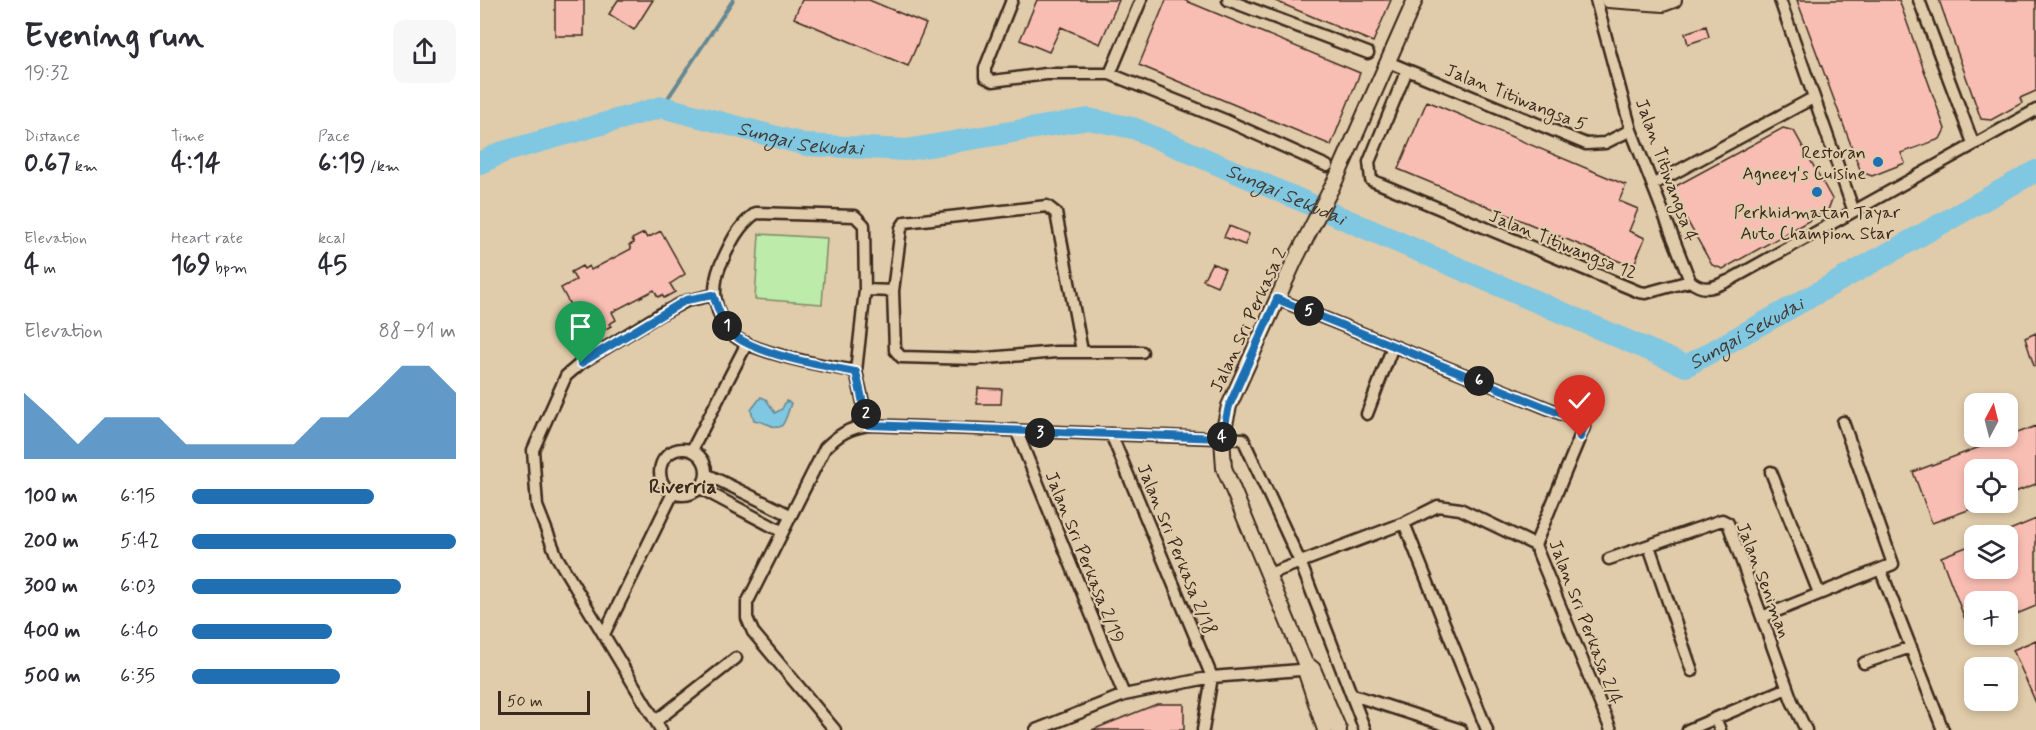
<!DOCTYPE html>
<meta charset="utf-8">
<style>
body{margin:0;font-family:Mynerve,sans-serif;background:#f7f7f7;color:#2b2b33;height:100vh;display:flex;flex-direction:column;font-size:22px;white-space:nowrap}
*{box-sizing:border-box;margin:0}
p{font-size:20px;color:#7c7c81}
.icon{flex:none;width:33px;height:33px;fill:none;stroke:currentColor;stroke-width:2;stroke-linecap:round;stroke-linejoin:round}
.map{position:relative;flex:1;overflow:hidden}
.drawer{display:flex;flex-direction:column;background:#fff;width:480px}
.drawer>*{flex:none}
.needle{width:39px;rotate:7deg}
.tools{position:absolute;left:1484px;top:393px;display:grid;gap:12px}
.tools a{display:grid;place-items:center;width:54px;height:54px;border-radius:12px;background:#fff;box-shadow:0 3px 9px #0003;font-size:30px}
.scale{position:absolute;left:18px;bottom:15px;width:92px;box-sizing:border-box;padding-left:6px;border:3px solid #3b2a1e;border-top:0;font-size:16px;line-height:21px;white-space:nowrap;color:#3b2a1e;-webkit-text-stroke:4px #e0cbaa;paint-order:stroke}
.pin{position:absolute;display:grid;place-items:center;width:51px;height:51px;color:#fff;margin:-62px -26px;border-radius:50% 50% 50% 0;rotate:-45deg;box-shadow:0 0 6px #0007}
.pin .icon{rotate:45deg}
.km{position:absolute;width:30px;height:30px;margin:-15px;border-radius:50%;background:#222;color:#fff;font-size:16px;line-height:30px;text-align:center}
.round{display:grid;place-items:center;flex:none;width:63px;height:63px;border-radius:12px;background:#f7f7f7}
.head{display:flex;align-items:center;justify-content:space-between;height:102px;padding:0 24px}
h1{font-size:33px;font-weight:700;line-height:45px}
.stats{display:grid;grid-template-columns:repeat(3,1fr);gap:9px;height:102px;padding:6px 24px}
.stats div{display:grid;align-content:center}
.stats b{font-size:26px;font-weight:700}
.stats small{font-size:16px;font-weight:400}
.stats p{font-size:16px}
.chart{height:168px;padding:12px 24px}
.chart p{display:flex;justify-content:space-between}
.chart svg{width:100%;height:108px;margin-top:6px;fill:#1f6fb2;opacity:.7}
ul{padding:0 24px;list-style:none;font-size:20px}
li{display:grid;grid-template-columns:96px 72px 1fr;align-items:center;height:45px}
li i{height:15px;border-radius:8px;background:#1f6fb2}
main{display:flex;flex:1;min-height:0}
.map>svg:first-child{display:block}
.green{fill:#bcebaa;stroke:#7c8a64;stroke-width:1.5}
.water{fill:#80c7e1;stroke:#648893;stroke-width:1.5}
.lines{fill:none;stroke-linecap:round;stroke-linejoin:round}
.stream{stroke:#648893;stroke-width:4}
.river{stroke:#80c7e1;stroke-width:22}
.building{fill:#f9beb3;stroke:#3b2a1e;stroke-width:1.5}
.street-casing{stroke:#3b2a1e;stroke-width:15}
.secondary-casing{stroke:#3b2a1e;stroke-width:18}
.street{stroke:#e0cbaa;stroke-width:10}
.secondary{stroke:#e0cbaa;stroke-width:14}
.route-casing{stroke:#fff;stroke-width:12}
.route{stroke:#1f6fb2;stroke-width:8}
.poi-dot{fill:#1f6fb2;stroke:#e0cbaa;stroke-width:2}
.labels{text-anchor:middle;stroke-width:4.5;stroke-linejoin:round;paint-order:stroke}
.street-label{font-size:18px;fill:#3b2a1e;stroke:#e0cbaa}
.poi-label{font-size:18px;fill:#3b2a1e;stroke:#e0cbaa;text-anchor:end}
.water-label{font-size:20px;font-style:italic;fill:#423a32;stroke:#e0cbaa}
.neighbourhood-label{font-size:20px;font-weight:bold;fill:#3b2a1e;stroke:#e0cbaa}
</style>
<main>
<section class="drawer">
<div class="head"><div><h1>Evening run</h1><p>19:32</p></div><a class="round"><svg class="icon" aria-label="share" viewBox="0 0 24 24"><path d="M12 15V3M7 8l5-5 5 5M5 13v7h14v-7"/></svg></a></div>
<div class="stats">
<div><p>Distance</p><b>0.67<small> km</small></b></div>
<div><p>Time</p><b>4:14</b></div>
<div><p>Pace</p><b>6:19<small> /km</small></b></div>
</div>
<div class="stats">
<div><p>Elevation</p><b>4<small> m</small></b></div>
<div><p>Heart rate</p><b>169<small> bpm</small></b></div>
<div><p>kcal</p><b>45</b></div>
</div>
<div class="chart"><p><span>Elevation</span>88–91 m</p>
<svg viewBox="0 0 160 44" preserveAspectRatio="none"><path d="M0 44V17L10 27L20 38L30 27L40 27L50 27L60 38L70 38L80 38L90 38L100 38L110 27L120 27L130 17L140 6L150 6L160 17V44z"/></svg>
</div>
<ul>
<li><b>100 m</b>6:15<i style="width:69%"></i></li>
<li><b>200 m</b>5:42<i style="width:100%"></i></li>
<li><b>300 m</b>6:03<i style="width:79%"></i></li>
<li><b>400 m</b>6:40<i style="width:53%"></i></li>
<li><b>500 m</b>6:35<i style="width:56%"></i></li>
</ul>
</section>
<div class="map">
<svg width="1556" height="730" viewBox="0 0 1556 730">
<rect width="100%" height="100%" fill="#e0cbaa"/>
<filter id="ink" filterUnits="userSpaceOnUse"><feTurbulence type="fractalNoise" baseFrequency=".0167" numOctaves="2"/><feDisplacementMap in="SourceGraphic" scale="12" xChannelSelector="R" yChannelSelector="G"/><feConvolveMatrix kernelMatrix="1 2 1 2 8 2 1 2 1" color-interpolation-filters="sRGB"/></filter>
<g filter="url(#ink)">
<!-- green -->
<path class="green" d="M279 234 347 238 342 304 275 299Z"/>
<!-- water -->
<path class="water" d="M281 397 286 399 295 413 302 409 306 401 311 403C300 440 300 425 274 420L271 410Z"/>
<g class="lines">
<!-- stream -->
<path class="stream" d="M182 107 253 0"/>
<!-- river -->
<path class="river" id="s1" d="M0 163 23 152 182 107 327 145 426 150 608 119 653 128 1206 366 1556 171"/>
</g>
<!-- building -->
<path class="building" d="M75 0H104V36H75Z
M138 0H173L154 30 129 14Z
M322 0H389L446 24 428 66 314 18Z
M557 0H639L620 44 581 27 569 52 540 40Z
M686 0H704L880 73 851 145 659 65Z
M793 0H911L893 42Z
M1317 0H1419L1465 129 1460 139 1421 153 1425 163 1392 176 1381 172Z
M1459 0H1556V91L1540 98 1542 103 1511 120 1501 119Z
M1226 26 1229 37 1208 44 1205 33Z
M947 101 1146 185 1139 201 1158 209 1149 231 1165 238 1153 267 918 169Z
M1303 128 1314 131 1352 199 1348 210 1243 269 1232 265 1194 197 1196 186Z
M749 226 769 234 765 245 744 237Z
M181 231 205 274 190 284 195 292 184 298 182 295 178 297 174 290 132 312 136 320 129 324 131 326 122 331 118 326 104 331 81 288 96 280 91 272 102 266 104 269 109 266 111 270 151 249 149 245 154 243 152 239 164 233 167 238Z
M732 263 745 269 737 286 723 280Z
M1556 333V366H1554L1545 338Z
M498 388 522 389 521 404H497Z
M1556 426V484L1527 495V470H1494V508L1452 523 1433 472Z
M1556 519V606L1527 618V602H1494L1493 640 1461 557 1494 544V568H1527V531Z
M1556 640V703L1533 650Z
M677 704H704V730H612Z"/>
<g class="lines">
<defs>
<path id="street" d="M532 0 505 68V77L513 81 566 74H630L661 0
M748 0 888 53
M1116 0 1151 130 1210 281C1225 293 1234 287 1250 280L1556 110
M1300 0 1373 209
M1439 0 1493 143
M908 62 1106 144 1125 143 1151 130
M927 70 889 162 891 180 1159 292 1166 293 1210 281
M630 74 747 121 847 166
M1174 184 1333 98
M276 213 375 216 384 225 385 290 376 371C349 367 271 353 252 334 234 315 231 289 240 266 250 244 257 227 276 213Z
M385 290 413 291 421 228 425 222 567 206 576 213 602 351
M413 291 415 350 421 357 496 359 576 352H662
M797 299 1097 420 1104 427 1055 545 1131 730
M376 371 388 425
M887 414 913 346
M537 432 644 695
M631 434 732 677 723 730
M180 472a23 23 0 1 1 46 0a23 23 0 1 1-46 0Z
M212 450 267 343
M1291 472 1339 593
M226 474 310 515
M220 488 301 531
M924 523 1007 730
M1169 546 1212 671
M1129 559 1242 520 1248 523 1312 701 1326 730
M1401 571 1463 730
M789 574 924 523 958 506 980 509 1055 545
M1282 617 1413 564 1363 422
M125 632 193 493
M1384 663 1431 647
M873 695 981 730
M1235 718 1240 730
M176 721 256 658
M181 730 77 557 57 506 53 450 86 376 101 363 179 315 206 301 233 295
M355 730 273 632 267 618V603L345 448C358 435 369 428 388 425L763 439 821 564 885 730
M556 730 644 695 732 677 832 669
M1208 730 1307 688"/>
<path id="secondary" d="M1128 0 1183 4 1194 0
M828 665 833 669 859 730
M845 730 825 670V663L744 468 742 438 749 406 814 262 857 177 935 0"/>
</defs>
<!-- street casing -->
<use href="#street" class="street-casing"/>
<!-- secondary casing -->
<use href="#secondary" class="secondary-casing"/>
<!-- street -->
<use href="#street" class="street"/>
<!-- secondary -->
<use href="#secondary" class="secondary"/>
</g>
</g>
<g class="lines" filter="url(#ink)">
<defs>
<path id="route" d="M101 363 206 300 233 295C238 308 243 327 255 336 280 355 344 366 376 372L388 425 742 438 749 406 797 299 1097 420 1104 427 1100 437"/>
</defs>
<!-- route casing -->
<use href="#route" class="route-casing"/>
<!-- route -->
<use href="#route" class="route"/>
</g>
<!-- markers -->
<g class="poi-dot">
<circle cx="1398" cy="162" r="6"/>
<circle cx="1337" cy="192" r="6"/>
</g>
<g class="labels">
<!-- street labels -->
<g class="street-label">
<text transform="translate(1036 97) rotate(22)" y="6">Jalan Titiwangsa 5</text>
<text transform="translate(1187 170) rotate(70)" y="6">Jalan Titiwangsa 4</text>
<text transform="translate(1083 244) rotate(22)" y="6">Jalan Titiwangsa 12</text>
<text transform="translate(768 320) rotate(-65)" y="6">Jalan Sri Perkasa 2</text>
<text transform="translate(697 549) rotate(68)" y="6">Jalan Sri Perkasa 2/18</text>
<text transform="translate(605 557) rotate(68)" y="6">Jalan Sri Perkasa 2/19</text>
<text transform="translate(1284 580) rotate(69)" y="6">Jalan Seniman</text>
<text transform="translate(1106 622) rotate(69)" y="6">Jalan Sri Perkasa 2/4</text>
</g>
<!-- poi labels -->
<g class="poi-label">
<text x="1386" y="158">Restoran<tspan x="1386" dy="21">Agneey's Cuisine</tspan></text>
<text x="1337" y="218" text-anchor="middle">Perkhidmatan Tayar<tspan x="1337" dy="21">Auto Champion Star</tspan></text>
</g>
<!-- water labels -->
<g class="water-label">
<text dy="7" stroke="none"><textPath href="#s1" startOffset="333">Sungai Sekudai</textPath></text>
<text dy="7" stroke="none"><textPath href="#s1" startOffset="837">Sungai Sekudai</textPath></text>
<text dy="7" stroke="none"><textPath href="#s1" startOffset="1341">Sungai Sekudai</textPath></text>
</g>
<!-- neighbourhood labels -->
<g class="neighbourhood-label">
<text x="203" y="493">Riverria</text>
</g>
</g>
</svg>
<div class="tools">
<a><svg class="needle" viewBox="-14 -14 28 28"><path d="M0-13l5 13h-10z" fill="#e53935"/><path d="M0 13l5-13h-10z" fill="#7c7c81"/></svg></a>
<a><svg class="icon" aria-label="locate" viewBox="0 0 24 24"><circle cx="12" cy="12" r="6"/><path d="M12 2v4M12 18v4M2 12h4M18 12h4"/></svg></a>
<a><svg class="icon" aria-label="layers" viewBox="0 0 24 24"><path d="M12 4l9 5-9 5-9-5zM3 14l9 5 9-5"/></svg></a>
<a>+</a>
<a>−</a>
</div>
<div class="scale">50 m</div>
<div class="pin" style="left:101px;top:363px;background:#1e9e55"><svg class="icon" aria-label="arrive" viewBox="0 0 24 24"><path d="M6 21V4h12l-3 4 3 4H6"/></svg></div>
<div class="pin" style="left:1100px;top:437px;background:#d93025"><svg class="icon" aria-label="check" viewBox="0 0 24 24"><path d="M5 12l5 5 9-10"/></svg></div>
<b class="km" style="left:247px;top:326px">1</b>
<b class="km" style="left:386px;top:414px">2</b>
<b class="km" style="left:560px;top:433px">3</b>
<b class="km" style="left:742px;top:437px">4</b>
<b class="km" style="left:829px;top:311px">5</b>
<b class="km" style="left:999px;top:381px">6</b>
</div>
</main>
